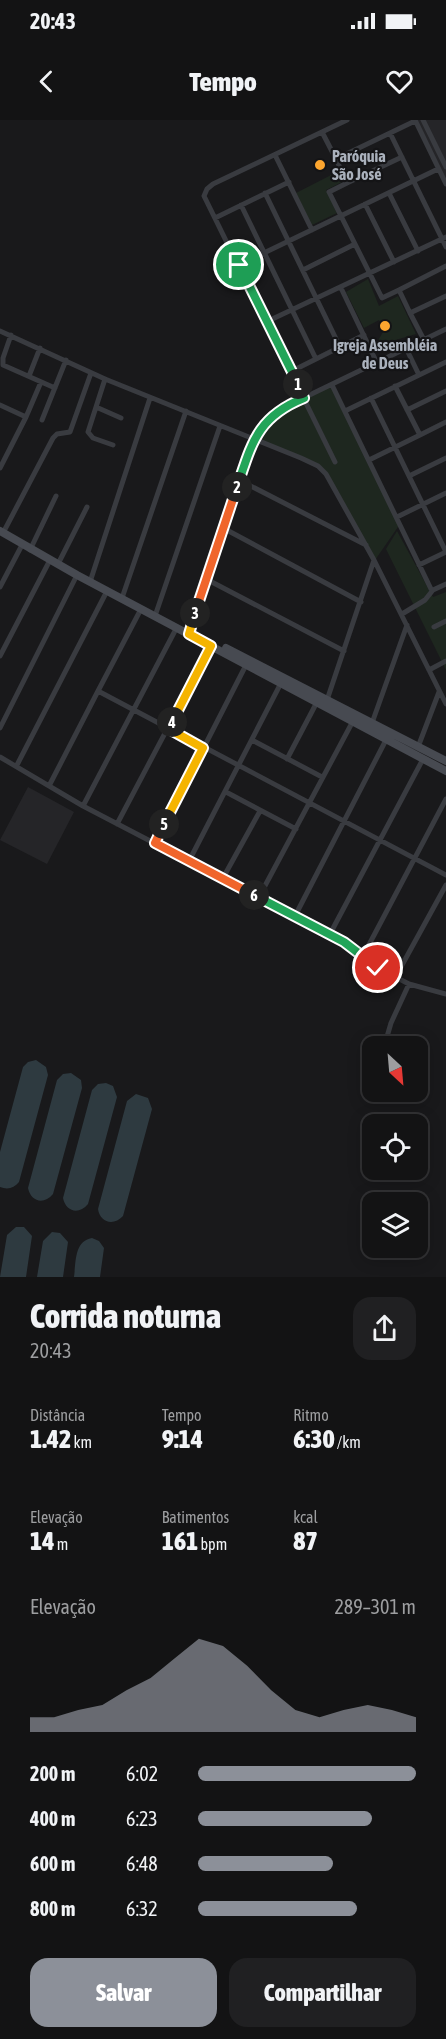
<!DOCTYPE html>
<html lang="pt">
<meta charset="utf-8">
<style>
body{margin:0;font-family:"Asap Condensed",sans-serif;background:#202022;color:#f1f3f6;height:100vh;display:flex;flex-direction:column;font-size:22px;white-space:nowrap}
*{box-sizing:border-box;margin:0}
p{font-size:20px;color:#9d9ea0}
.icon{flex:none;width:33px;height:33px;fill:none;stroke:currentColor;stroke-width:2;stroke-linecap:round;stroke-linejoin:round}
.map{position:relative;height:1157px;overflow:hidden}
.panel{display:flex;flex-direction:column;background:#131314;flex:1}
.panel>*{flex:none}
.needle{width:39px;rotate:154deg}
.controls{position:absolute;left:362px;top:916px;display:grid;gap:12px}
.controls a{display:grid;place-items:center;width:66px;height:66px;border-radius:12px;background:#131314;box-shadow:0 3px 15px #0003,0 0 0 2px #323234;font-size:30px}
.pin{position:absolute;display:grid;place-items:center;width:51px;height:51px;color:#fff;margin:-26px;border:3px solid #fff;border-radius:50%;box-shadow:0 2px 6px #0007}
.km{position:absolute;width:30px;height:30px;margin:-15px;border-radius:50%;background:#222;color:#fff;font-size:16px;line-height:30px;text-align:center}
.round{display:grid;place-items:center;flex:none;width:63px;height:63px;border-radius:18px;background:#202022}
.headline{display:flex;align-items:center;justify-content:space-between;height:102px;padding:0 30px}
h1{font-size:33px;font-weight:800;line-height:45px}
.figures{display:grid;grid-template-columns:repeat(3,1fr);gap:9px;height:102px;padding:6px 30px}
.figures div{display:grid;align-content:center}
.figures b{font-size:26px;font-weight:800}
.figures small{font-size:16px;font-weight:400}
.figures p{font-size:16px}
.chart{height:168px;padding:12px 30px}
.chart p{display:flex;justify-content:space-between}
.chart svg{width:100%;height:108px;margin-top:6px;fill:#8c9099;opacity:.7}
.action{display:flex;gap:12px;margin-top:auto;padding:12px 30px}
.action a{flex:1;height:69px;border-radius:18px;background:#8c9099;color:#fff;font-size:24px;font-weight:800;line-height:69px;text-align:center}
.action a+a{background:#202022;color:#f1f3f6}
ul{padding:0 30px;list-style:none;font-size:20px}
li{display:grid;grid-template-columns:96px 72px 1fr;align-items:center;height:45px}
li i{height:15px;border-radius:8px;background:#8c9099}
.status{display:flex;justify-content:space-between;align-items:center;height:42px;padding:0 30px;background:#131314;direction:ltr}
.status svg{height:16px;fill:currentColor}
header{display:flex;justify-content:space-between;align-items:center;height:78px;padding:0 30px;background:#131314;font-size:27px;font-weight:800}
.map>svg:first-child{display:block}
.built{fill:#252528}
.green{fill:#1e271f}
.water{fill:#2e3a40}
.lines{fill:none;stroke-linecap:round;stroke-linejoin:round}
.street{stroke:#393b40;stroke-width:5}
.secondary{stroke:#474a51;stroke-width:8}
.split-1-casing{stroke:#fff;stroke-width:12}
.split-2-casing{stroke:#fff;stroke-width:12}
.split-3-casing{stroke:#fff;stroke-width:12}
.split-4-casing{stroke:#fff;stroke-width:12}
.split-5-casing{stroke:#fff;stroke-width:12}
.split-6-casing{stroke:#fff;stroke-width:12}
.split-7-casing{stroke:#fff;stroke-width:12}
.split-1{stroke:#22a559;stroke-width:8}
.split-2{stroke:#22a559;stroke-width:8}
.split-3{stroke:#f0652b;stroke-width:8}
.split-4{stroke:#f5b400;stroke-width:8}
.split-5{stroke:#f5b400;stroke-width:8}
.split-6{stroke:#f0652b;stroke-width:8}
.split-7{stroke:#22a559;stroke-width:8}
.poi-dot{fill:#fda62f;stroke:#141416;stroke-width:2}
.labels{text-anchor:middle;stroke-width:4.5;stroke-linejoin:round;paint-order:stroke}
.poi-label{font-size:16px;font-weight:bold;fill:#aab1bc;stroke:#141416;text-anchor:start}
</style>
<div class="status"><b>20:43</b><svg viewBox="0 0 49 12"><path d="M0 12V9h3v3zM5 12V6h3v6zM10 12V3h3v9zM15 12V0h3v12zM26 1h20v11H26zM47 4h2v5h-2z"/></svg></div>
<header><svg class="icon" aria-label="back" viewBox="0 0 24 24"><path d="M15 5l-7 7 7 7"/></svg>Tempo<svg class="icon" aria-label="heart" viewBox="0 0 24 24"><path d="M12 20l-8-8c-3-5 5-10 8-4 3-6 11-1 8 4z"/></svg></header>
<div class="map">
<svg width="446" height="1157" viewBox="0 0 446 1157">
<rect width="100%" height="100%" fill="#19191b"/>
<!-- built -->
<path class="built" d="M415 0H446V63Z
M28 667 74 692 47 744 0 720Z"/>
<!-- green -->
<path class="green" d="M337 52 342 62 326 70 337 93 312 105 296 73Z
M368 159 379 186 398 176 416 214 375 226 384 210 379 200 364 208 346 172Z
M332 265 400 404 373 443 322 350 254 319 270 298Z
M397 411 433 477 446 472V550L386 429Z"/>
<!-- water -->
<path class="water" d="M36 940 46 947 48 955 19 1062C14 1068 8 1070 0 1067V1032L23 947 28 942Z
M71 953 81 960 82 968 53 1074C44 1085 31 1082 28 1068L57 960 63 954Z
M106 963 113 966 117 977 88 1084C79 1095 66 1092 63 1078L92 970 98 964Z
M136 974 148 978 152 989 123 1096C114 1106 100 1103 98 1089L127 981Z
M16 1107H24L32 1116 26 1157H0L7 1115Z
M52 1112 60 1113 68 1122 63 1157H37L43 1121Z
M92 1118 99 1121 104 1128 100 1157H74C76 1143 74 1121 92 1118Z"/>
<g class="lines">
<!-- street -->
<path class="street" d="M415 0 446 64
M423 0 446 47
M322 12 336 39 415 1
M390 13 446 127
M275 35 312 110
M336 39 347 63 402 37
M347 63 329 72 382 178 399 170 410 193
M265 73 340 227 292 251
M389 73 418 131
M365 84 394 142
M241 85 316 239
M215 98 289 62
M239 145 438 49
M303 150 355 124
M341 168 377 243
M399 170 446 146
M266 202 446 117
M0 211 105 259 301 338 318 346 326 354 374 440 446 584
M11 215 3 238V245L55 268
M424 220 410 193 446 176
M340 227 364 215
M406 228 419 255
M29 256 40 228
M105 259 88 312 93 318 113 325
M332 265 431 469 433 470
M371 278 446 432 419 445
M0 285 26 297 0 348
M96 287 121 298
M407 290 446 271
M345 291 446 242
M26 297 41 262
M42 300 66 240
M420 315 446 302
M369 340 420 315 395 266
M335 342 204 76 207 69 213 64 347 0
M409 356 446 338
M239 360 366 425
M397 397 446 373
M223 408 361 482
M3 413 53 318 57 314 70 312 91 253
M30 430 56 376
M58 444 87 387
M206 459 344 531
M90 462 150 278
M0 467 22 425
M122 478 186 291
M402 494 425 480 433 470 446 464
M155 496 220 306
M434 507 446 501
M189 514 254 319 271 296 293 283 446 209
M0 536 50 440
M429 550 446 541
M98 571 141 489
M327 580 374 440
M372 603 407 505
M0 608 77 455
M252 620 322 657
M418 627 439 572
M0 637 83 686 344 822 378 848 409 864 446 874
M287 639 317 582
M17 645 107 471
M49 666 98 571 446 755
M226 672 296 709
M83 686 177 507
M117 704 211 526
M155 723 246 545
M189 741 281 563
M223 758 260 691
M259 777 353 601
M295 796 387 618
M330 814 423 639
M363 836 446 679
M396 856 446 765
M384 927 391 903 409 864"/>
<!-- secondary -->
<path class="secondary" d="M0 411 77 455 446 651
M226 528 446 641"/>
</g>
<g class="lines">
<defs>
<path id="split-1" d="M239 145 298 264"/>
<path id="split-2" d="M237 367C252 323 257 297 304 278L298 264"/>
<path id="split-3" d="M195 493 237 367"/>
<path id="split-4" d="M172 602 211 526 189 514 195 493"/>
<path id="split-5" d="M164 704 203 628 169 609 172 602"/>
<path id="split-6" d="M164 704 155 723 254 775"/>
<path id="split-7" d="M254 775 344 822 378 848"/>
</defs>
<!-- split-1 casing -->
<use href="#split-1" class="split-1-casing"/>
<!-- split-2 casing -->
<use href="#split-2" class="split-2-casing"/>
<!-- split-3 casing -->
<use href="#split-3" class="split-3-casing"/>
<!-- split-4 casing -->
<use href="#split-4" class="split-4-casing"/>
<!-- split-5 casing -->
<use href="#split-5" class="split-5-casing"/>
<!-- split-6 casing -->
<use href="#split-6" class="split-6-casing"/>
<!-- split-7 casing -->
<use href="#split-7" class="split-7-casing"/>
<!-- split-1 -->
<use href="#split-1" class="split-1"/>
<!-- split-2 -->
<use href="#split-2" class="split-2"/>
<!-- split-3 -->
<use href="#split-3" class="split-3"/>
<!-- split-4 -->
<use href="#split-4" class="split-4"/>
<!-- split-5 -->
<use href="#split-5" class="split-5"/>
<!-- split-6 -->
<use href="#split-6" class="split-6"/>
<!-- split-7 -->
<use href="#split-7" class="split-7"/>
</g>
<!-- markers -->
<g class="poi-dot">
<circle cx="320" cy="45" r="6"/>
<circle cx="385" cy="206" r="6"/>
</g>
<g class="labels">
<!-- poi labels -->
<g class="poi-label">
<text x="332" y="42">Paróquia<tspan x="332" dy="18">São José</tspan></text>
<text x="385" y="231" text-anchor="middle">Igreja Assembléia<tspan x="385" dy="18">de Deus</tspan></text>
</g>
</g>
</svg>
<div class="controls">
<a><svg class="needle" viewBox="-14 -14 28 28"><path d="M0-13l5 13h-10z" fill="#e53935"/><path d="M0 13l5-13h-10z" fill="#9d9ea0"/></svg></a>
<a><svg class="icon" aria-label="locate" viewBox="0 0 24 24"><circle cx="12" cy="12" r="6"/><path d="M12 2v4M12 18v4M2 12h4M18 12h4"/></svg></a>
<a><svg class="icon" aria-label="layers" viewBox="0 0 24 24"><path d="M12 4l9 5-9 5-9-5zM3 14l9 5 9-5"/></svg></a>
</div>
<div class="pin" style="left:239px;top:145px;background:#1e9e55"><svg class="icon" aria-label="arrive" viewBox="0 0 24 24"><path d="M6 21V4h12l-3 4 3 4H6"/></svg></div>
<div class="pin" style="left:378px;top:848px;background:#d93025"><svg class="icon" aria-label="check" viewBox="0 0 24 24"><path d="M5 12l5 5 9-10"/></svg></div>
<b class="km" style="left:298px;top:264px">1</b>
<b class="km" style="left:237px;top:367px">2</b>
<b class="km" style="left:195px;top:493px">3</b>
<b class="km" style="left:172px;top:602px">4</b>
<b class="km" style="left:164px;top:704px">5</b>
<b class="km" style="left:254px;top:775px">6</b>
</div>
<section class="panel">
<div class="headline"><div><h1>Corrida noturna</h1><p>20:43</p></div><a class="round"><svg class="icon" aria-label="share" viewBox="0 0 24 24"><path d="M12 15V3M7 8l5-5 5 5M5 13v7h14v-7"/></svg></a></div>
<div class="figures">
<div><p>Distância</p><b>1.42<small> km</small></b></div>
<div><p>Tempo</p><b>9:14</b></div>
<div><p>Ritmo</p><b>6:30<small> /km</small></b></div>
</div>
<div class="figures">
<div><p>Elevação</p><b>14<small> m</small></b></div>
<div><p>Batimentos</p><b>161<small> bpm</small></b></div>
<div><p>kcal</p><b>87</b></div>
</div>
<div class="chart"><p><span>Elevação</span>289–301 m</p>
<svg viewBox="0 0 160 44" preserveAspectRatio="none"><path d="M0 44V38L10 38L20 35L30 33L40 27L50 22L60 14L70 6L80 9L90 17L100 27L110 35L120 38L130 35L140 33L150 35L160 38V44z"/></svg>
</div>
<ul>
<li><b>200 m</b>6:02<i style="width:100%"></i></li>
<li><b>400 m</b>6:23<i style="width:80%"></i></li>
<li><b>600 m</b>6:48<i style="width:62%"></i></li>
<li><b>800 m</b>6:32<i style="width:73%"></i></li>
</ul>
<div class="action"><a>Salvar</a><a>Compartilhar</a></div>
</section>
